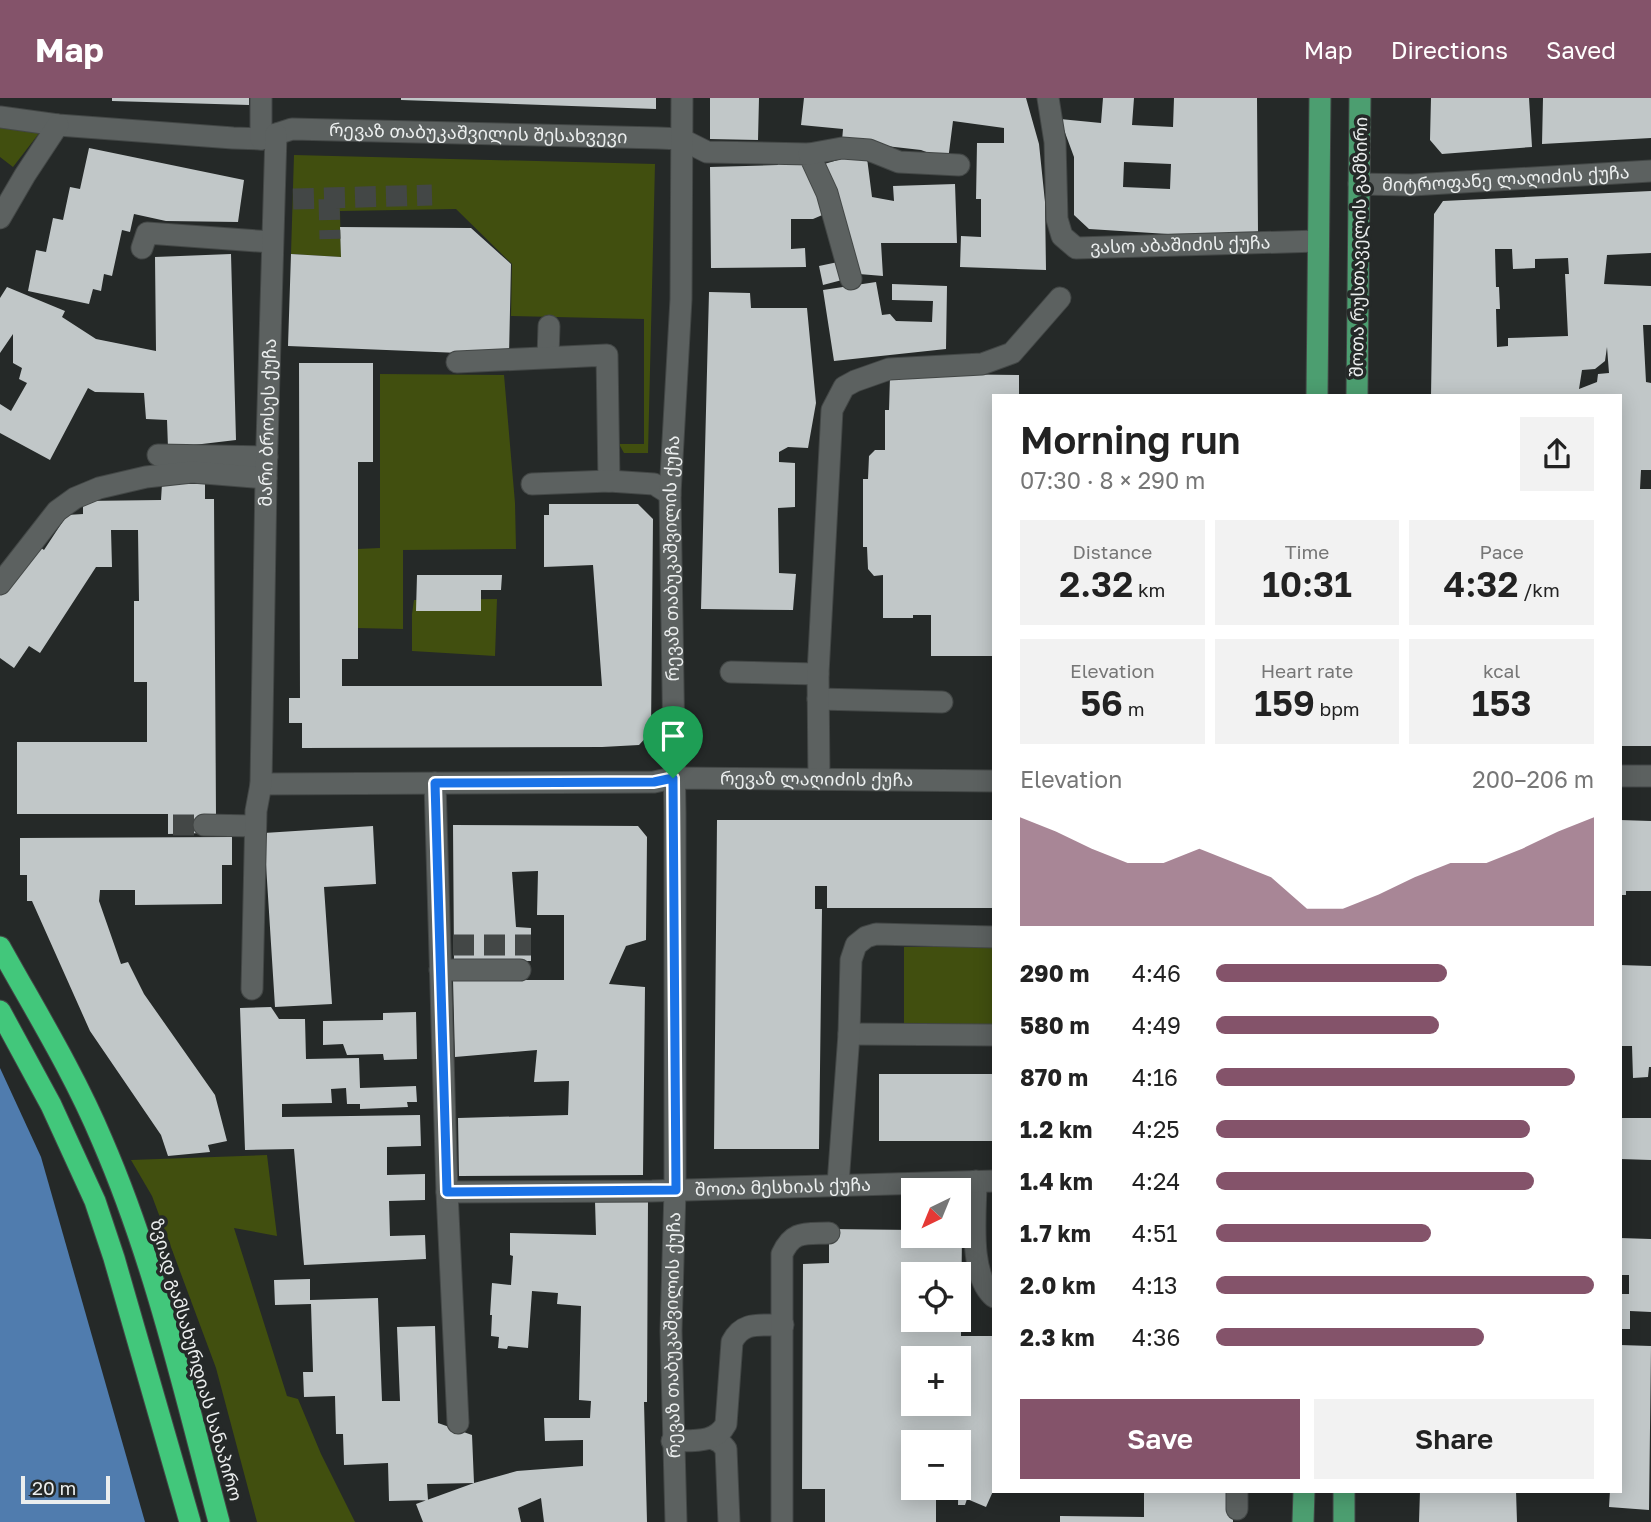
<!DOCTYPE html>
<meta charset="utf-8">
<style>
body{margin:0;font-family:"Golos Text","Noto Sans Georgian",sans-serif;background:#f2f2f2;color:#222;height:100vh;display:flex;flex-direction:column;font-size:26px;white-space:nowrap}
*{box-sizing:border-box;margin:0}
p{font-size:23px;color:#767676}
.icon{flex:none;width:38px;height:38px;fill:none;stroke:currentColor;stroke-width:2;stroke-linecap:round;stroke-linejoin:round}
.map{position:relative;flex:1;overflow:hidden}
.side{position:absolute;left:992px;top:296px;width:630px;height:1099px;display:flex;flex-direction:column;background:#fff;border-radius:0px;box-shadow:0 4px 18px #0003}
.side>*{flex:none}
.needle{width:46px;rotate:223deg}
.buttons{position:absolute;left:901px;top:1080px;display:grid;gap:14px}
.buttons a{display:grid;place-items:center;width:70px;height:70px;border-radius:0px;background:#fff;box-shadow:0 4px 18px #0003;font-size:35px}
.scale{position:absolute;left:21px;bottom:18px;width:89px;box-sizing:border-box;padding-left:7px;border:4px solid #ebeeee;border-top:0;font-size:19px;line-height:24px;white-space:nowrap;color:#ebeeee;-webkit-text-stroke:5px #252928;paint-order:stroke}
.pin{position:absolute;display:grid;place-items:center;width:60px;height:60px;color:#fff;margin:-72px -30px;border-radius:50% 50% 50% 0;rotate:-45deg;box-shadow:0 0 7px #0007}
.pin .icon{rotate:45deg}
.round{display:grid;place-items:center;flex:none;width:74px;height:74px;border-radius:0px;background:#f2f2f2}
.headline{display:flex;align-items:center;justify-content:space-between;height:119px;padding:0 28px}
h1{font-size:38px;font-weight:600;line-height:52px}
.metrics{display:grid;grid-template-columns:repeat(3,1fr);gap:10px;height:119px;padding:7px 28px}
.metrics div{display:grid;align-content:center;border-radius:0px;background:#f2f2f2;text-align:center}
.metrics b{font-size:35px;font-weight:600}
.metrics small{font-size:19px;font-weight:400}
.metrics p{font-size:19px}
.chart{height:196px;padding:14px 28px}
.chart p{display:flex;justify-content:space-between}
.chart svg{width:100%;height:126px;margin-top:7px;fill:#84536a;opacity:.7}
.button{display:flex;gap:14px;margin-top:auto;padding:14px 28px}
.button a{flex:1;height:80px;border-radius:0px;background:#84536a;color:#fff;font-size:28px;font-weight:600;line-height:80px;text-align:center}
.button a+a{background:#f2f2f2;color:#222}
ul{padding:0 28px;list-style:none;font-size:23px}
li{display:grid;grid-template-columns:112px 84px 1fr;align-items:center;height:52px}
li i{height:18px;border-radius:9px;background:#84536a}
header{display:flex;align-items:center;gap:42px;box-sizing:border-box;height:98px;padding:0 35px;background:#84536a;color:#fff}
header strong{font-size:33px}
nav{display:flex;gap:38px;margin-inline-start:auto;font-size:24px}
.map>svg:first-child{display:block}
.green{fill:#414f0f}
.water{fill:#507cae}
.building{fill:#c1c7c8;fill-rule:evenodd}
.lines{fill:none;stroke-linecap:round;stroke-linejoin:round}
.minor-tunnel{stroke:#434746;stroke-width:21;stroke-dasharray:21 10;stroke-linecap:butt}
.minor-casing{stroke:#434746;stroke-width:23}
.major-casing{stroke:#434746;stroke-width:23}
.highway-casing{stroke:#434746;stroke-width:23}
.minor{stroke:#5c6160;stroke-width:21}
.major{stroke:#4c9e70;stroke-width:21}
.highway{stroke:#42c77b;stroke-width:21}
.route-casing{stroke:#fff;stroke-width:14}
.route{stroke:#1a73e8;stroke-width:9}
.labels{text-anchor:middle;stroke-width:7;stroke-linejoin:round;paint-order:stroke}
.street-label{font-size:18px;fill:#ebeeee;stroke:#252928}
</style>
<header>
<strong>Map</strong>
<nav><a>Map</a><a>Directions</a><a>Saved</a></nav>
</header>
<div class="map">
<svg width="1651" height="1424" viewBox="0 0 1651 1424">
<rect width="100%" height="100%" fill="#252928"/>
<!-- green -->
<path class="green" d="M0 25 40 34 13 69 0 59Z
M294 57 655 66 648 355H624L619 346H644V221L511 218 512 166 456 111 340 113 341 159 291 156Z
M380 276 504 277 515 405 516 451 403 452V531L357 530V451L380 450Z
M497 501 495 558 412 553V516L414 502Z
M904 849H994V929H904Z
M267 1057 277 1138 234 1130 287 1298 298 1301 321 1356 355 1424H257L216 1270 152 1098 131 1062Z"/>
<!-- water -->
<path class="water" d="M0 970 41 1059 145 1424H0Z"/>
<!-- building -->
<path class="building" d="M112 0H249V7L112 3Z
M401 0H656V11L401 2Z
M710 0H759L758 42 710 41Z
M804 0H1026L1039 46 1045 104 1046 172 960 169 961 138 981 139V101H976L977 45H1004V30L953 23 948 62 921 52 842 43 843 31 801 27Z
M1103 0H1134L1132 27 1173 29 1174 0H1257L1258 135 1168 136 1089 131 1074 117V59L1060 21 1101 25ZM1124 64 1171 66 1170 91 1123 89Z
M1431 0H1529L1532 49 1442 56 1430 42Z
M1543 0H1651V40L1542 46Z
M89 50 244 82 238 124 166 123 134 116 130 134 122 132 112 178 104 176 101 193 93 191 89 206 28 193 36 152 46 154 53 120 63 122 70 89 80 91Z
M848 59 867 60 872 99 894 103 893 88 955 86 957 145H881L883 178 859 176 821 67Z
M800 61 827 115 813 121H791V151L805 150 806 169 711 170 710 69 778 67 777 62Z
M1651 93V155L1607 157 1604 186 1651 188V227H1643L1646 284 1651 285V372H1641L1640 391H1651V648H1620V298H1431L1434 116 1443 103ZM1495 151H1512L1513 171 1535 170V161L1568 160 1569 176H1565L1568 238 1508 240V248L1497 249 1496 211H1500L1499 189H1496ZM1607 249 1609 275 1598 276 1597 284 1579 291 1582 272 1595 271 1605 263Z
M340 129 471 130 511 166 509 257 288 248 291 156 341 159Z
M231 156 236 342 168 350 167 322 146 321 144 295 95 294 88 290 50 362 0 335V306L11 313 27 285 19 281 22 270 13 265V236L0 255V200L7 189 65 213 62 219 96 241 156 253 155 159Z
M838 164 842 182 823 187 819 168Z
M876 184 882 217 890 216 896 223 932 224 933 203 892 202V186L947 188 946 251 834 263 823 192Z
M709 194 750 195 751 210H807L816 305 808 350 788 349 779 354V364L795 365V409L778 410 779 475 796 476 793 512 701 511Z
M299 265H373V364H358V561H342V588H602L593 467 544 469V417H549V406H638L653 421 651 634 639 647 602 649 302 650V625H289V600H300Z
M931 276 1019 277V298H994V558H931V517H913V520H883V477L874 478 868 471 867 449H863V381H868L869 358 875 352H885V312H889L890 279 931 280Z
M162 386H205V401H214L216 717 204 735 168 736V716H17V644H147V584H134V503H139L138 432H111L112 469H96L40 555 29 548 14 570 0 560V496L34 445 44 452 67 417 83 416V403L161 402Z
M417 477H502L501 492H481V513H416Z
M717 722H994V810H827V788H815V811H822L819 1051H714Z
M1620 722 1651 723V793H1626V797H1620Z
M453 727 638 728 647 739 646 842 626 848 609 886 645 889 643 1077 459 1078 458 1020 568 1017 569 983 534 984 537 952 455 959 453 882H564V817H537L538 773 512 774 516 829 531 830V863L454 864Z
M373 728 376 786 324 789 332 906 275 909 264 735Z
M232 739V767H222V806L135 807V792H100L99 803 121 866 128 864 144 896 215 997 227 1043 208 1047 210 1054 168 1058 161 1037 90 933 32 803H27V777H20V740Z
M1620 867 1651 868V969H1649L1648 979 1633 980 1632 948H1620Z
M271 909 279 921H305L306 961 359 960 360 990 416 988 417 1004H407L408 1009 360 1011V1006H347L346 990 331 991 332 1005 282 1006V1019L420 1017 421 1048 387 1049V1077L425 1076V1102L389 1103 390 1138 425 1137 426 1161 304 1167 294 1051 245 1052 240 910Z
M416 914 417 961 384 962 383 956 347 957 343 946 323 947V923L383 922V915Z
M879 976H994V1043H879Z
M1620 1020H1651V1062L1620 1061Z
M648 1102 647 1304H644L647 1424H544L541 1400 518 1410 521 1424H423L416 1406 474 1385 517 1373 583 1368V1342L545 1343 544 1320H590L591 1303 579 1302 581 1208 557 1206 558 1195 532 1193 528 1250 508 1248 507 1251 498 1250 499 1239 491 1238 492 1217H490L492 1185 511 1187 513 1158 510 1157V1135L596 1137 595 1103Z
M829 1131 914 1132V1138H959V1132H962L961 1238H994V1391L986 1409 967 1401 965 1407H958L959 1344H914V1390H936V1424H825V1391H802L803 1166 829 1165ZM914 1176H959V1222H914ZM914 1260H959V1306H914Z
M1620 1140 1651 1141V1214L1630 1213V1231H1620V1196H1629V1177H1620Z
M310 1181V1202L378 1200 382 1303H400L397 1229 435 1228 438 1325 472 1337 474 1385 427 1386 428 1402 389 1403 388 1365 344 1367 343 1336H336L335 1298 304 1299 303 1274H313L311 1206 275 1207 274 1182Z
M1620 1247 1651 1248 1649 1412 1609 1409 1610 1393H1620Z
M1144 1393H1233V1424H1060V1418L1144 1419Z
M1420 1393H1516L1517 1424H1419Z"/>
<g class="lines">
<!-- minor-tunnel -->
<path class="minor-tunnel" d="M293 101 432 97
M329 101 330 141
M173 727H204
M453 847H531"/>
<defs>
<g id="minor">
<path id="s1" d="M1048 0 1055 44 1057 121 1062 138 1076 150 1318 143"/>
<path id="s2" d="M0 19 58 27 233 40 261 41 292 31 658 40 681 41 707 54 809 56 827 95 851 181"/>
<path d="M261 41V0"/>
<path d="M809 56 842 50 869 52 899 64 959 67"/>
<path id="s3" d="M1359 86 1412 87 1651 73"/>
<path d="M0 120 25 77 58 27"/>
<path d="M142 150 147 135 272 144"/>
<path d="M548 259 549 228"/>
<path d="M457 264 607 257 609 383"/>
<path d="M158 357 267 359"/>
<path d="M532 386 609 383 654 386 670 396"/>
<path d="M0 486 57 413 75 400 99 390 146 379 192 374 266 380"/>
<path d="M731 574 818 576"/>
<path d="M818 601 942 604"/>
<path d="M1620 678H1651"/>
<path d="M819 681 818 576 832 312 844 289 855 283 889 271 982 266 1012 255 1060 200"/>
<path d="M435 685 447 1094 458 1325"/>
<path id="s4" d="M261 686 654 684 673 680 994 683"/>
<path d="M204 727 255 728"/>
<path d="M440 872H520"/>
<path id="s5" d="M252 891 256 713 261 686 266 380 276 36"/>
<path d="M849 936 994 937"/>
<path d="M976 1083C976 1115 968 1177 994 1199"/>
<path d="M838 1086 849 936 851 862 856 847 866 839 876 836 994 839"/>
<path id="s6" d="M447 1094 652 1093 994 1083"/>
<path d="M711 1340 720 1344 726 1351 729 1424"/>
<path d="M672 1343C692 1342 716 1346 726 1326L732 1244C743 1222 761 1228 783 1227"/>
<path d="M1237 1411V1393"/>
<path id="s7" d="M676 1424 671 1233 675 1092V716L670 396 681 201 682 0"/>
<path d="M782 1424V1156C793 1132 805 1136 829 1135"/>
</g>
<path id="major" d="M1317 298 1320 0
M1357 298 1360 0
M1303 1424 1304 1393
M1344 1424V1393"/>
<path id="highway" d="M0 849C35 912 74 975 102 1042 155 1164 185 1296 219 1424
M0 913 51 1007 95 1103 114 1160 190 1424"/>
</defs>
<!-- minor casing -->
<use href="#minor" class="minor-casing"/>
<!-- major casing -->
<use href="#major" class="major-casing"/>
<!-- highway casing -->
<use href="#highway" class="highway-casing"/>
<!-- minor -->
<use href="#minor" class="minor"/>
<!-- major -->
<use href="#major" class="major"/>
<!-- highway -->
<use href="#highway" class="highway"/>
</g>
<g class="lines">
<defs>
<path id="route" d="M673 680 676 1092 447 1094 435 685 654 684Z"/>
</defs>
<!-- route casing -->
<use href="#route" class="route-casing"/>
<!-- route -->
<use href="#route" class="route"/>
</g>
<g class="labels">
<!-- street labels -->
<g class="street-label">
<text dy="6" stroke="none"><textPath href="#s2" startOffset="481">რევაზ თაბუკაშვილის შესახვევი</textPath></text>
<text dy="6" stroke="none"><textPath href="#s3" startOffset="147">მიტროფანე ლაღიძის ქუჩა</textPath></text>
<text dy="6" stroke="none"><textPath href="#s1" startOffset="262">ვასო აბაშიძის ქუჩა</textPath></text>
<text transform="translate(1359 149) rotate(-89)" y="6">შოთა რუსთაველის გამზირი</text>
<text dy="6" stroke="none"><textPath href="#s5" startOffset="567">მარი ბროსეს ქუჩა</textPath></text>
<text dy="6" stroke="none"><textPath href="#s7" startOffset="964">რევაზ თაბუკაშვილის ქუჩა</textPath></text>
<text dy="6" stroke="none"><textPath href="#s4" startOffset="556">რევაზ ლაღიძის ქუჩა</textPath></text>
<text dy="6" stroke="none"><textPath href="#s6" startOffset="336">შოთა მესხიას ქუჩა</textPath></text>
<text dy="6" stroke="none"><textPath href="#s7" startOffset="187">რევაზ თაბუკაშვილის ქუჩა</textPath></text>
<text transform="translate(196 1262) rotate(74)" y="6">ზვიად გამსახურდიას სანაპირო</text>
</g>
</g>
</svg>
<div class="buttons">
<a><svg class="needle" viewBox="-14 -14 28 28"><path d="M0-13l5 13h-10z" fill="#e53935"/><path d="M0 13l5-13h-10z" fill="#767676"/></svg></a>
<a><svg class="icon" aria-label="locate" viewBox="0 0 24 24"><circle cx="12" cy="12" r="6"/><path d="M12 2v4M12 18v4M2 12h4M18 12h4"/></svg></a>
<a>+</a>
<a>−</a>
</div>
<div class="scale">20 m</div>
<div class="pin" style="left:673px;top:680px;background:#1e9e55"><svg class="icon" aria-label="arrive" viewBox="0 0 24 24"><path d="M6 21V4h12l-3 4 3 4H6"/></svg></div>
<section class="side">
<div class="headline"><div><h1>Morning run</h1><p>07:30 · 8 × 290 m</p></div><a class="round"><svg class="icon" aria-label="share" viewBox="0 0 24 24"><path d="M12 15V3M7 8l5-5 5 5M5 13v7h14v-7"/></svg></a></div>
<div class="metrics">
<div><p>Distance</p><b>2.32<small> km</small></b></div>
<div><p>Time</p><b>10:31</b></div>
<div><p>Pace</p><b>4:32<small> /km</small></b></div>
</div>
<div class="metrics">
<div><p>Elevation</p><b>56<small> m</small></b></div>
<div><p>Heart rate</p><b>159<small> bpm</small></b></div>
<div><p>kcal</p><b>153</b></div>
</div>
<div class="chart"><p><span>Elevation</span>200–206 m</p>
<svg viewBox="0 0 160 44" preserveAspectRatio="none"><path d="M0 44V6L10 11L20 17L30 22L40 22L50 17L60 22L70 27L80 38L90 38L100 33L110 27L120 22L130 22L140 17L150 11L160 6V44z"/></svg>
</div>
<ul>
<li><b>290 m</b>4:46<i style="width:61%"></i></li>
<li><b>580 m</b>4:49<i style="width:59%"></i></li>
<li><b>870 m</b>4:16<i style="width:95%"></i></li>
<li><b>1.2 km</b>4:25<i style="width:83%"></i></li>
<li><b>1.4 km</b>4:24<i style="width:84%"></i></li>
<li><b>1.7 km</b>4:51<i style="width:57%"></i></li>
<li><b>2.0 km</b>4:13<i style="width:100%"></i></li>
<li><b>2.3 km</b>4:36<i style="width:71%"></i></li>
</ul>
<div class="button"><a>Save</a><a>Share</a></div>
</section>
</div>
